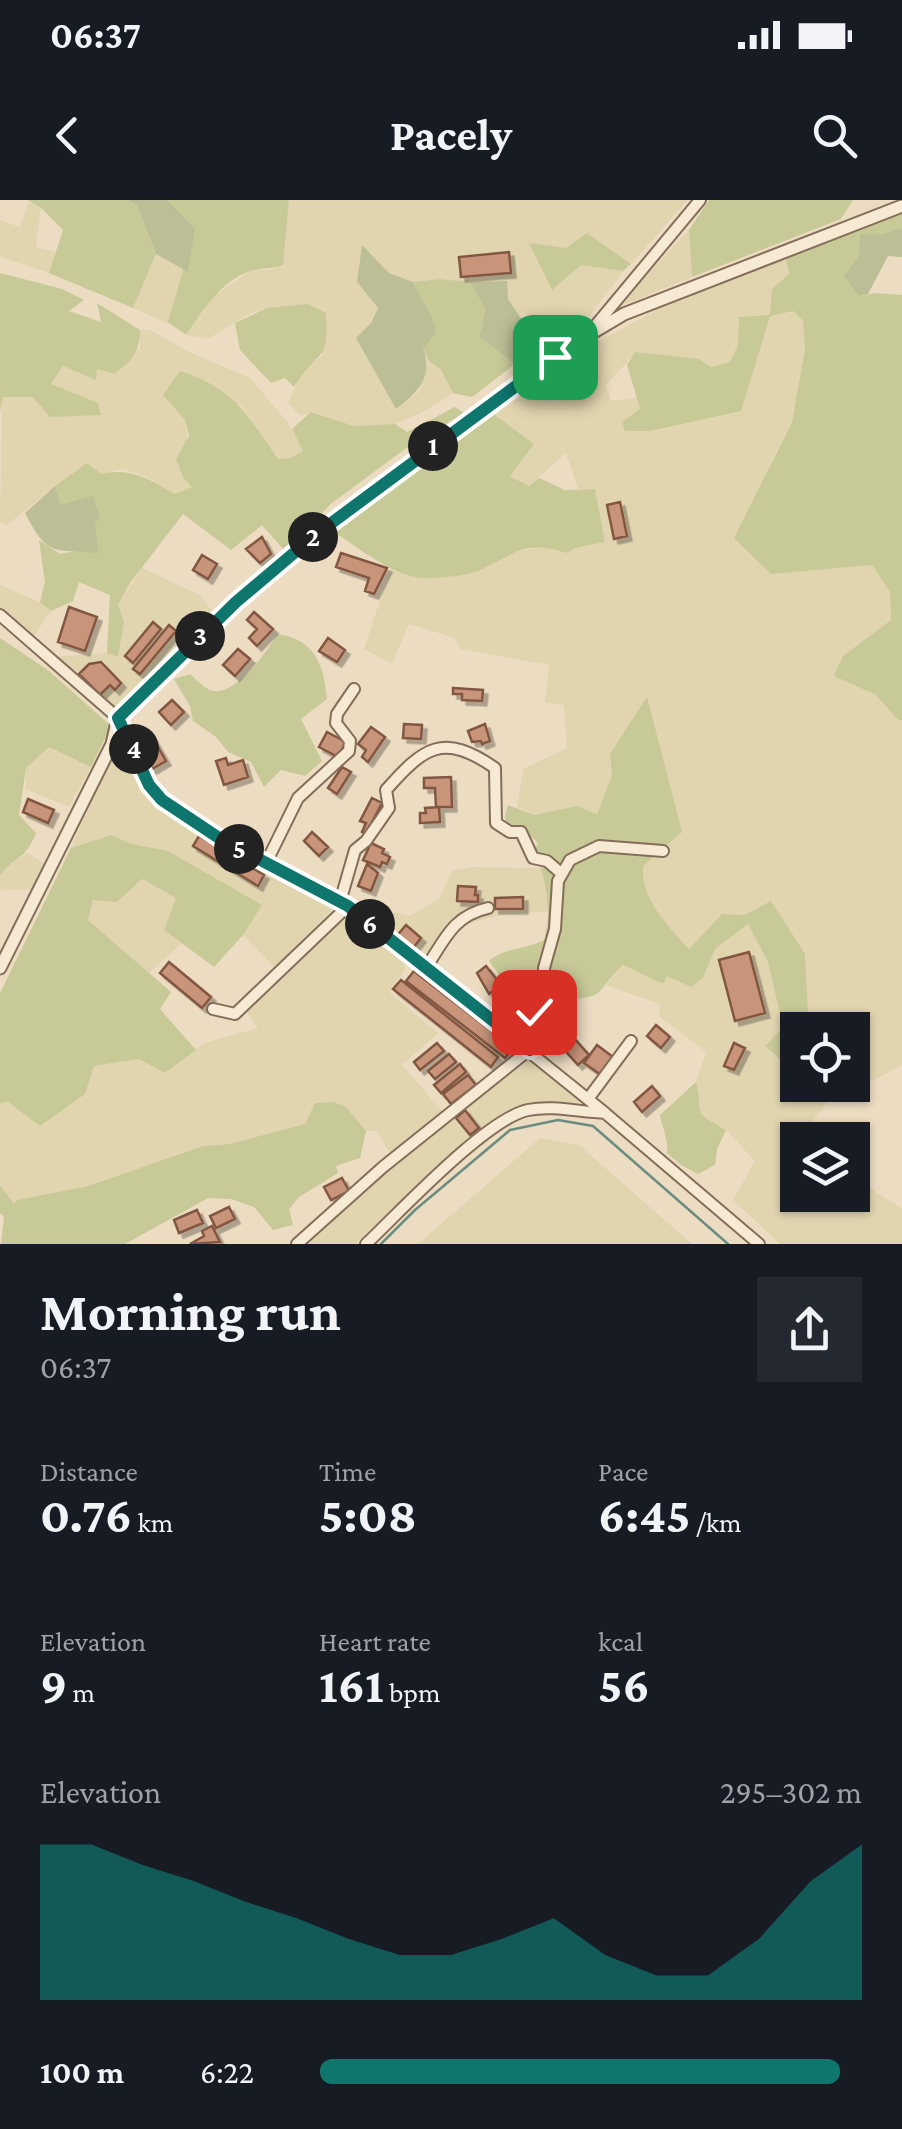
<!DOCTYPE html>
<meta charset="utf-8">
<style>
body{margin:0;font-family:"Crimson Pro",serif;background:#242831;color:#f1f3f6;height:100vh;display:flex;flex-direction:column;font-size:38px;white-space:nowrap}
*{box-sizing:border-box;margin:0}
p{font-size:32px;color:#9ea1a6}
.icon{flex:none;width:55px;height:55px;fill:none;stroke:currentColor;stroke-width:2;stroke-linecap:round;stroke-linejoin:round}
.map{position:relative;height:1044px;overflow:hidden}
.sheet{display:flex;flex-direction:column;background:#171b24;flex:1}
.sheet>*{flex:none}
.controls{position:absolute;left:780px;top:812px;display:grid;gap:20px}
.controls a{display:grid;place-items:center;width:90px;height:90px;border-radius:0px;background:#171b24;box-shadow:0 2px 8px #0004;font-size:50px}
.pin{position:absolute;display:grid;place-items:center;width:85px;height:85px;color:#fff;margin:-42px;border-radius:20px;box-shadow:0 5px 15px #0006}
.km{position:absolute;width:50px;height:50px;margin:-25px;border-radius:50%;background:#222;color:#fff;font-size:28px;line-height:50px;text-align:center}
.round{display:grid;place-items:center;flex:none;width:105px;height:105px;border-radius:0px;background:#242831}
.headline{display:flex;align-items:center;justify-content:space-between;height:170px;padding:0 40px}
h1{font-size:55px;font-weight:700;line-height:75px}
.figures{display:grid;grid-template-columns:repeat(3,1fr);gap:15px;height:170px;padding:10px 40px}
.figures div{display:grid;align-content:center}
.figures b{font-size:50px;font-weight:700}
.figures small{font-size:28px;font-weight:400}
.figures p{font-size:28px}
.chart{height:280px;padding:20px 40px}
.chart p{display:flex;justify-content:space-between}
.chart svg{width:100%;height:180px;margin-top:10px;fill:#0f766e;opacity:.7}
ul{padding:0 40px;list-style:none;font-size:32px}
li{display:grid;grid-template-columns:160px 120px 1fr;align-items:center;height:75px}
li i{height:25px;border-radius:12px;background:#0f766e}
.status{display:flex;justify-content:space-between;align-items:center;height:70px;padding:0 50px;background:#171b24;direction:ltr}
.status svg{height:28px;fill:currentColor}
header{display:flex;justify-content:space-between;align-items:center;height:130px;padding:0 40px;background:#171b24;font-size:45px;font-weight:700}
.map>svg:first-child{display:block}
.farmland{fill:#e1d5b0;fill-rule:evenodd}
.green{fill:#c7c997}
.cemetery{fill:#bcbe96}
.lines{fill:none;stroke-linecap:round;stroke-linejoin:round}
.stream{stroke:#6c8c82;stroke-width:2.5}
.building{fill:#c8957a;stroke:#825741;stroke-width:2.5;filter:url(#shadow)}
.minor-casing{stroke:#846e5a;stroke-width:14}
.tertiary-casing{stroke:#846e5a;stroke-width:15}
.minor{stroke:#f7ead5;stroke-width:10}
.tertiary{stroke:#f7ead5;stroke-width:11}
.route-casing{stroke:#fff;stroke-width:20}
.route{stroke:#0f766e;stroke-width:12}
</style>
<div class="status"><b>06:37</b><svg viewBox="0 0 49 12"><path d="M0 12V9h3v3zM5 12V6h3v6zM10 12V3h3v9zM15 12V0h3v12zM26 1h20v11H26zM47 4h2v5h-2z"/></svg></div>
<header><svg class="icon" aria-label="back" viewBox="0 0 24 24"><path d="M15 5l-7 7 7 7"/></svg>Pacely<svg class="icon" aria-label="search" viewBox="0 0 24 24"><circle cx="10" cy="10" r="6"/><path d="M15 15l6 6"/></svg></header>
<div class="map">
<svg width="902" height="1044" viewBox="0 0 902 1044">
<defs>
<filter id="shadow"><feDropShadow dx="4.5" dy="4.5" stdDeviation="0" flood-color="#0004"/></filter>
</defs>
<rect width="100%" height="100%" fill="#ecdcc2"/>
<!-- farmland -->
<path class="farmland" d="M289 0H688L631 64 587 34 581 65 623 71 587 119 555 146 524 111 517 115 508 99 470 82 440 79 413 82 389 73 362 46 357 82 378 108 371 123 396 209 419 192 428 160 441 170 453 193 423 212 395 224 354 226 312 212 301 216 288 203 302 172 323 155 267 108 247 115 208 139 186 135 214 96 250 71 269 70 283 65Z
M29 1 41 8 36 47 56 52 49 73 0 57V20L20 27Z
M689 30 692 77 616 108Z
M156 54 188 72 175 109 173 126 133 108Z
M785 55 789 74 770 115 793 111 803 121 805 149 792 222 770 263 771 374 872 365 890 392 891 420 843 456 898 519 902 520V865L874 880 853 884 852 830H809L805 754 745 715 722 714 689 749 662 719 641 686 647 498 610 554 612 575 597 614 577 606 534 615 517 607 523 569 567 548 564 505 545 502 549 465 460 449 455 438 409 424 392 464 364 449 391 367 421 378 475 372 513 351 549 347 567 353 575 348 605 342 595 289H578L566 253 529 286 509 275 534 244 491 212 584 150 656 110ZM738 145 741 211 640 209 637 198 611 201 606 185 635 153 711 167 731 162Z
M140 130H150L187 151 250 178 289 224 303 250 290 258 278 259 241 205 164 195 185 220 193 287 175 294 145 276 122 269 55 286 7 325 0 322 2 197H33L100 215 97 203 51 185 63 166 95 179 97 169 114 174 140 148Z
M142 368 200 395 215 415 118 513 51 457 107 453 118 457 124 423 118 405Z
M0 385 40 402 51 411 33 437 0 408Z
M118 541H126L145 589 169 615 335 707 275 768 243 735 262 705 168 651 132 644 111 635 71 648Z
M49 547 91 567 69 607 25 589 26 568Z
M28 653 46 665 33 689 0 690V676L7 666Z
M472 667 541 668 550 711 500 715 460 726 433 766 377 724 395 712 410 716 439 699 452 671Z
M141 679 176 698 164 730 182 743 149 773 87 719 93 700Z
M347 713 409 762 390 793 438 833 402 865 444 913 390 954 377 931H366L346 907 334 902 315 903 306 924 230 944 203 946 88 986 18 1000 14 1004 0 985V904L94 866 139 859 166 873 204 843 258 828 246 811Z
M748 724 768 762 783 827 766 846 795 863 797 861 798 885H847L840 886 798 940V995H852L853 977 902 1009V1044H780L733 1000 755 961 726 930 708 923 697 906 696 882 706 852 659 816 660 804 606 785 623 765 662 784 667 776 703 778 715 749Z
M531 859 583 902 528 904 463 945 355 1044H305L448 920Z
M540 938 579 945 692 1044H418Z"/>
<!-- green -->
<path class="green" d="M28 0H128L137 6 156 54 133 108 49 73 63 30 41 8Z
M167 0H289L283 65C272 69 262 68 251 71 222 79 202 112 186 135L168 122 195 30Z
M709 0H853L841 19 692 77 689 30Z
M902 12V28L879 35 860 96 875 93 902 95V520H898L876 495 834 476 843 456 891 420 890 392 872 365 771 374 734 338 792 222 805 149 803 121 793 111 770 116 741 211 650 231H625L622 222 640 209 627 165 635 152 699 159 711 167 730 162 738 145 739 117 770 115 772 89 789 74 785 55Z
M587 33 631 64 623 71 581 65 552 90 529 43 566 48Z
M0 73 62 89 84 100 69 111 101 122 97 103 140 130C140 152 132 161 114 174L97 169 96 180 63 166 51 184 98 203 101 215 50 217 33 197H3L0 212Z
M440 79 470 82 485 109 479 137 515 164 472 197 453 193 441 170 428 160 423 149 435 132 413 82Z
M307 104 326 113C330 164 316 150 294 187L285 178 271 183 240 150 235 123 267 108Z
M180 171C235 189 246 213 278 259L290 258 303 251 292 229 311 212 354 226 395 224 407 232 455 207 464 213 405 249 332 303 284 350 262 325 231 350 183 314 130 383 118 405 124 422 118 457 107 453 110 395 79 382 73 401 51 411 40 402 45 382 39 340 60 354 76 351 95 322 93 297 59 306 55 286 87 263 101 274C131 267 149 279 175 294L192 287 183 277 176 259 189 236 185 220 163 195Z
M491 212 534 244 510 276 529 286 539 278 565 290 595 289 605 342 575 348 567 353C522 339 516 354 478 371 465 376 439 378 423 378 392 376 358 347 332 331Z
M277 434C315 439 324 465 327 499L301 519 322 561 305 576 281 570 264 587 251 562 228 552 216 537 193 521 190 506 174 479 190 474C196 479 203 487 210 490 233 500 268 451 277 434Z
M0 438 49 471 111 526 91 567 49 547 26 568 19 615 36 633C24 663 15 654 0 676Z
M647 497 682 632 643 666C641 700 667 724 689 749L722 714 745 715 771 701 805 754 809 830H798L797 861 787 865 765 846 783 827 768 762 748 724 715 749 703 778 691 787 667 776 663 784 623 765C594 792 608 799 562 799L555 811 537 815 531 804 521 806 489 761C505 747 525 750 544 740 553 708 545 681 535 649L538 643 521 627 507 623 505 616 508 605 534 615 577 606 597 614 612 575 610 554Z
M111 635 132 644 168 651 262 705 243 735 214 767 164 730 176 698 142 679 117 702 93 700 88 720 171 792 160 809 196 850 165 873 139 859 94 866 85 894 40 926 7 901 0 904V793L71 648Z
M696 882C704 918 691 910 726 930L717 949 715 965 698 974 681 965 667 953C669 941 662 927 660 915Z
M334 902 346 907 366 931 360 958 336 966 338 973 299 997 289 1009 293 1025 273 1030 254 1007 231 999 208 998 125 1044H1L4 1017 0 1013V985L14 1004 17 1000 88 986 203 946 230 944 305 924 315 903Z"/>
<!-- cemetery -->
<path class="cemetery" d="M128 0H167L195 29 188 72 156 54 137 6Z
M902 28V57L888 56 868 94 859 96 844 76 859 57 860 34 879 35Z
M362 45 389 73 413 82C420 99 433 114 436 132L423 149C434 176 417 194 396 209L356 138 371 123 378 108 357 82Z
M507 81 508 99 544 153 515 164 479 137 485 109 470 82Z
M55 286 60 305 93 296 100 317 95 323 98 353C54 349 48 358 25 313Z"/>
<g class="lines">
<!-- stream -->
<path class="stream" d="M381 1044 415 1010 510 930 558 920 593 926 728 1044"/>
</g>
<!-- building -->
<path class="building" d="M509 52 511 73 461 77 459 57Z
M620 302 627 336 614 339 607 305Z
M262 337 271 354 260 363 246 349Z
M341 353 387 368 374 394 365 391 369 378 336 367Z
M202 355 217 364 208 379 193 370Z
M69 407 97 417 85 451 58 442Z
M254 412 273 429 257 446 249 438 257 429 247 420Z
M153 422 161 429 133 463 125 456Z
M169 425 176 431 140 474 133 469Z
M328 438 345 450 337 462 319 451Z
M238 449 250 459 235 476 223 465Z
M101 462 121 483 115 490 110 485 100 495 79 474 89 464Z
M453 488 483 490 482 501 462 500V494H453Z
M172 500 184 512 171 525 159 512Z
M404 524 422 525 421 539 403 538Z
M485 524 490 541 482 544 481 541 472 542 468 531Z
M371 527 385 537 368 562 362 557 366 550 358 544Z
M149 531 166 561 152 569 135 538Z
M327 532 346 542 338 557 319 547Z
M226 558 228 565 243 560 248 577 224 585 216 561Z
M342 567 351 572 337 594 328 588Z
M451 577 452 607H436L435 588H424V578Z
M372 598 382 603 366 634 362 632 366 623 360 621Z
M28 599 54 610 48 623 23 612Z
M439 607 440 622 420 623V613H426L425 608Z
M312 632 328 647 319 656 304 641Z
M199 636 264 675 258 686 193 646Z
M371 643 384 649 382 653 390 657 387 664 382 662 380 667 363 660Z
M367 664 378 673 371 691 358 686Z
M458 686 476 687 475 695H478V702L457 701Z
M523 697V709H495V698Z
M406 725 421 738 414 747 409 744 406 747 395 738Z
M749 752 765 813 735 821 719 760Z
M169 762 211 797 202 808 160 773Z
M486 766 501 785 489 794 477 773Z
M414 771 513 848 505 858 406 781Z
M401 780 498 857 491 867 393 789Z
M656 825 670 837 661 848 647 836Z
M571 835 589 855 578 865 560 845Z
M437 843 444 851 420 870 414 862Z
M734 843 745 848 734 870 724 866Z
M597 845 613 857 601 875 584 863Z
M449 854 456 862 435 879 428 871Z
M460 864 466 872 441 893 434 885Z
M468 875 476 885 451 904 443 894Z
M652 886 660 896 642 912 634 902Z
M465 910 479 928 470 935 456 918Z
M342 978 349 991 331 1000 324 987Z
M229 1007 235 1019 216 1028 210 1016Z
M197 1010 203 1023 179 1033 174 1020Z
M212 1026 220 1042 190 1044 204 1036 202 1031Z"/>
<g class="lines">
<defs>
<path id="minor" d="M591 131 700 0
M0 415 118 518 149 585 162 600 219 638 348 706 605 913
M266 663 298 598 349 551 350 541 336 523 337 514 354 489
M340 702 355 650 366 641 389 608 386 590C424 547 443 532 495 568L496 623 510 632H521L533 658 547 661 562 674
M426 768C445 739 453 716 488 708
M213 809 235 814 348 706
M588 899 631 841
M297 1044 383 967 529 850 534 837 531 819 545 785 544 768 555 729 558 681 570 660 599 646 663 651
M366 1044C400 1012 486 919 528 910 553 905 579 912 605 913L759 1044"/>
<path id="tertiary" d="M0 768 112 544 118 518 235 402 315 336 486 206 587 136 624 114 902 6"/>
</defs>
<!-- minor casing -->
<use href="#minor" class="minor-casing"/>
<!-- tertiary casing -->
<use href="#tertiary" class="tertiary-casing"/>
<!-- minor -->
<use href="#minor" class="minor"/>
<!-- tertiary -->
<use href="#tertiary" class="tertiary"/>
</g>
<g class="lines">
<defs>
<path id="route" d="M534 812V837L530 850 348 706 219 638 162 600 149 585 118 518 236 402 314 336 555 157"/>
</defs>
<!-- route casing -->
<use href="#route" class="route-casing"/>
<!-- route -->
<use href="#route" class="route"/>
</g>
</svg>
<div class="controls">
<a><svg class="icon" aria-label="locate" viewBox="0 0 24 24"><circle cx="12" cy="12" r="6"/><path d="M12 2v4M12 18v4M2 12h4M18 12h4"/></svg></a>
<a><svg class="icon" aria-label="layers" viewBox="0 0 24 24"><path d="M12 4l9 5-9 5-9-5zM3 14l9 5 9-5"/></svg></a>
</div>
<div class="pin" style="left:555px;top:157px;background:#1e9e55"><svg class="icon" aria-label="arrive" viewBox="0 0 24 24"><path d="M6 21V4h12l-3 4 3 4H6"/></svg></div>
<div class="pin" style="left:534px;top:812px;background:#d93025"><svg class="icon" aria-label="check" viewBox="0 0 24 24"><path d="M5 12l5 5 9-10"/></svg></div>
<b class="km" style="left:433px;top:246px">1</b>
<b class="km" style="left:313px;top:337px">2</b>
<b class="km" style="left:200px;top:436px">3</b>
<b class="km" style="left:134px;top:549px">4</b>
<b class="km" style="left:239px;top:649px">5</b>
<b class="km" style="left:370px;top:724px">6</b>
</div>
<section class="sheet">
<div class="headline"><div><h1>Morning run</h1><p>06:37</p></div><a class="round"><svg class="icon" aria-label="share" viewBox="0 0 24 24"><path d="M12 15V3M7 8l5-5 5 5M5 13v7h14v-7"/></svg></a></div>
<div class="figures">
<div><p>Distance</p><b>0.76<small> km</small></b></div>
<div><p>Time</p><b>5:08</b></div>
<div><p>Pace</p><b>6:45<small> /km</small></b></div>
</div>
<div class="figures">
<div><p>Elevation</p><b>9<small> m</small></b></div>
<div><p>Heart rate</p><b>161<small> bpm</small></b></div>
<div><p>kcal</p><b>56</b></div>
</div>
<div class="chart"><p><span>Elevation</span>295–302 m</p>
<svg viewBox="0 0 160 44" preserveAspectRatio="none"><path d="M0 44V6L10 6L20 11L30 15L40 20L50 24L60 29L70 33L80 33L90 29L100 24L110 33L120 38L130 38L140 29L150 15L160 6V44z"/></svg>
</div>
<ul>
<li><b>100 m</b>6:22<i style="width:96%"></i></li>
</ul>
</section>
